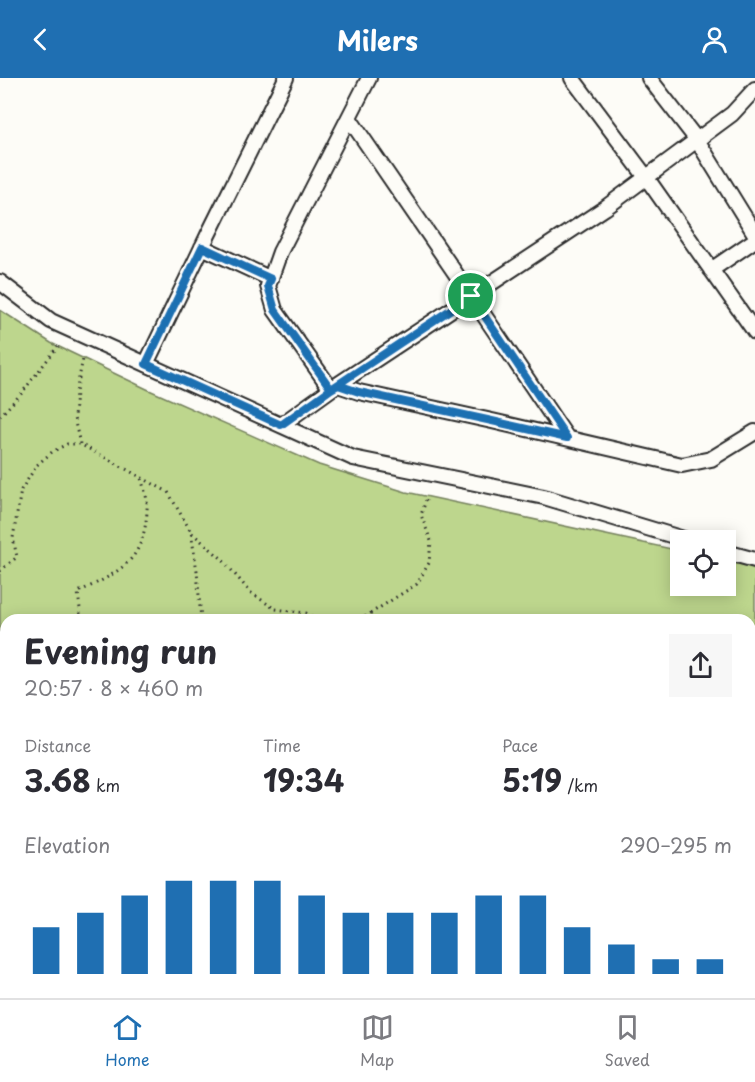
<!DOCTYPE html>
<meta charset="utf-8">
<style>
body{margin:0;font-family:"Playpen Sans",sans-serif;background:#f7f7f7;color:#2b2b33;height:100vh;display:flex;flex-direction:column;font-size:22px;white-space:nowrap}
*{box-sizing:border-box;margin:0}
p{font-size:20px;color:#7c7c81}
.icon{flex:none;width:33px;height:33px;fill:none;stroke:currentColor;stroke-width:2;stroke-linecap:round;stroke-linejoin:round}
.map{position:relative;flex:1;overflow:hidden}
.drawer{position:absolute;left:0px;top:536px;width:756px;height:386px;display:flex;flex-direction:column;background:#fff;border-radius:18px 18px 0 0;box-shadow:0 3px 15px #0003}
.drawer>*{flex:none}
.buttons{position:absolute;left:670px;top:452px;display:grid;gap:12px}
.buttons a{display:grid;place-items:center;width:66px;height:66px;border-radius:0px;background:#fff;box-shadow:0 3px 15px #0003;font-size:30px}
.pin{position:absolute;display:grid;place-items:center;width:51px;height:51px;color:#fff;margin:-26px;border:3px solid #fff;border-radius:50%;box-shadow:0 2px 6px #0007}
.round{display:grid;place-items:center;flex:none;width:63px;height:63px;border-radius:0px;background:#f7f7f7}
.summary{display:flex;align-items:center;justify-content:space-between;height:102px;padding:0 24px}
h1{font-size:33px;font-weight:700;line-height:45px}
.stats{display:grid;grid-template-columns:repeat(3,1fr);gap:9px;height:102px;padding:6px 24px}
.stats div{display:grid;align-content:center}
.stats b{font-size:30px;font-weight:700}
.stats small{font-size:16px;font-weight:400}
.stats p{font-size:16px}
.chart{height:168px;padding:12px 24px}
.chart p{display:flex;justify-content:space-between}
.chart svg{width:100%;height:108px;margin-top:6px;stroke:#1f6fb2;stroke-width:6}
header{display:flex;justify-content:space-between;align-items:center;height:78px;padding:0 24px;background:#1f6fb2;color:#fff;font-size:27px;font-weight:700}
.menu{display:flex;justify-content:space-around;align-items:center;height:84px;border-top:2px solid #e1e1e2;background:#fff;font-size:16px;color:#7c7c81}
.menu a{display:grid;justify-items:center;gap:3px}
.menu .on{color:#1f6fb2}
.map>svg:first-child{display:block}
.green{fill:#bdd68d;stroke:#74805c;stroke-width:1.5}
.water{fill:#83cee3;stroke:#608d99;stroke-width:1.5}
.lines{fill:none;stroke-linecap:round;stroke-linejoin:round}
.street-casing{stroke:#2b2b2b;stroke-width:18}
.secondary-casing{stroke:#2b2b2b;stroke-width:24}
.path{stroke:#2b2b2b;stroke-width:3;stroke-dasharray:1.5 4.5;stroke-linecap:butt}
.street{stroke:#fdfcf7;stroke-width:14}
.secondary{stroke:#fdfcf7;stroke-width:20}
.route-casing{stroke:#fff;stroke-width:12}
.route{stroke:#1f6fb2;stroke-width:8}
</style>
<header><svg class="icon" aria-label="back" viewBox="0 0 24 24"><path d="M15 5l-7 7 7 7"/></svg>Milers<svg class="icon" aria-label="person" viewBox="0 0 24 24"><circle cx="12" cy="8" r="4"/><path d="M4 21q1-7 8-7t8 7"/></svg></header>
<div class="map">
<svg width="755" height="920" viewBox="0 0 755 920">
<rect width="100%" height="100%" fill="#fdfcf7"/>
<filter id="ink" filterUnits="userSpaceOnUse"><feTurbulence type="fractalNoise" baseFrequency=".0167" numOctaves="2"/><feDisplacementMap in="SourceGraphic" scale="12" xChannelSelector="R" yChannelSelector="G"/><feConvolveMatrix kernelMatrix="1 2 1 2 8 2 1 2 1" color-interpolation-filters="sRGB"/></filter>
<g filter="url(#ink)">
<!-- green -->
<path class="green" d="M0 232 51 265 149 312 319 387 406 414 681 473V507H726V483L755 489V793L750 803V542H6V645L0 642Z
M543 915H691L688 920H553Z"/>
<!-- water -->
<path class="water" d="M0 659 6 662V915H528L538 920H0Z"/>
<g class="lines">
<defs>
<path id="street" d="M572 0 646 99 755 254
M649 0 697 62 755 156
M349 40 471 218 567 360
M202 169 271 201
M711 192 755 162
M0 204 51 243 353 380 544 419 687 462
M146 286 208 157 286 0
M338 307 359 314 492 343 682 387 711 381 755 354
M331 311 275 232 268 208 280 174 369 0
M281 347 331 311 605 130 732 36 755 11
M726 474 755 482"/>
<path id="secondary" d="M750 855 755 846
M712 920 715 915"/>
</defs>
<!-- street casing -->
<use href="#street" class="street-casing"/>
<!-- secondary casing -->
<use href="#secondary" class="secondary-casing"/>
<!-- path -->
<path class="path" d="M0 338 21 316 58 268
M80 366 74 340 76 314 83 281
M192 455 221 480 250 514 275 531 306 535 318 542
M0 493 17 479 13 460 21 412 37 387 52 374 67 366H80L168 414 191 454 197 493 201 542
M80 542V531L78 514C95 506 113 498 127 485 143 471 148 443 147 423 146 415 143 407 141 400
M360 542 417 506 429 485 431 463 421 437 427 419
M0 590 6 592
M0 633 6 636
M587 915 598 920"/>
<!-- street -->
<use href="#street" class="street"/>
<!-- secondary -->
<use href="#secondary" class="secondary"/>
</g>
</g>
<g class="lines" filter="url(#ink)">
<defs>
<path id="route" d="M471 218 331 311 281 347 146 286 202 169 271 201 268 208 275 232 331 311 338 307 359 314 492 343 567 360 471 218"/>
</defs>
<!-- route casing -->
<use href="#route" class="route-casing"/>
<!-- route -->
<use href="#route" class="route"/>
</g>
</svg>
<div class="buttons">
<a><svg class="icon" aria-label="locate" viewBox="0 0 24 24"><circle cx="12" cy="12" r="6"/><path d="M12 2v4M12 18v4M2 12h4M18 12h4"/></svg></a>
</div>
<div class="pin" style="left:471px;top:218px;background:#1e9e55"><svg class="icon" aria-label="arrive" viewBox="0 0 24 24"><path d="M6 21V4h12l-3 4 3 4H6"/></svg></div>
<section class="drawer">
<div class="summary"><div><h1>Evening run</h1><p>20:57 · 8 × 460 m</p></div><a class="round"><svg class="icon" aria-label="share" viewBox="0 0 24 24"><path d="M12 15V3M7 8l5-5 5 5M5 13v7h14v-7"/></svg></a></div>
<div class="stats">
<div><p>Distance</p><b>3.68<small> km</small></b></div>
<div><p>Time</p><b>19:34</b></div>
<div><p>Pace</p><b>5:19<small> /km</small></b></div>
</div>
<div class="chart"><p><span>Elevation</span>290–295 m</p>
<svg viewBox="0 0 160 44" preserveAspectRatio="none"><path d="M5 44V25M15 44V19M25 44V12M35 44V6M45 44V6M55 44V6M65 44V12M75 44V19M85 44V19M95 44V19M105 44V12M115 44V12M125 44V25M135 44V32M145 44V38M155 44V38"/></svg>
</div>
</section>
</div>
<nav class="menu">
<a class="on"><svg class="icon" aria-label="home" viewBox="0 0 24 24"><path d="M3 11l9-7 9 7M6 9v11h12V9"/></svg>Home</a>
<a><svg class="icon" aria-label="map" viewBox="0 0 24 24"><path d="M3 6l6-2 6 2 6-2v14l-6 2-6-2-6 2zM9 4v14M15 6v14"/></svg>Map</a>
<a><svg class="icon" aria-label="saved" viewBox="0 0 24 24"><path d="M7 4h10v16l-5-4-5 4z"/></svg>Saved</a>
</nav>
